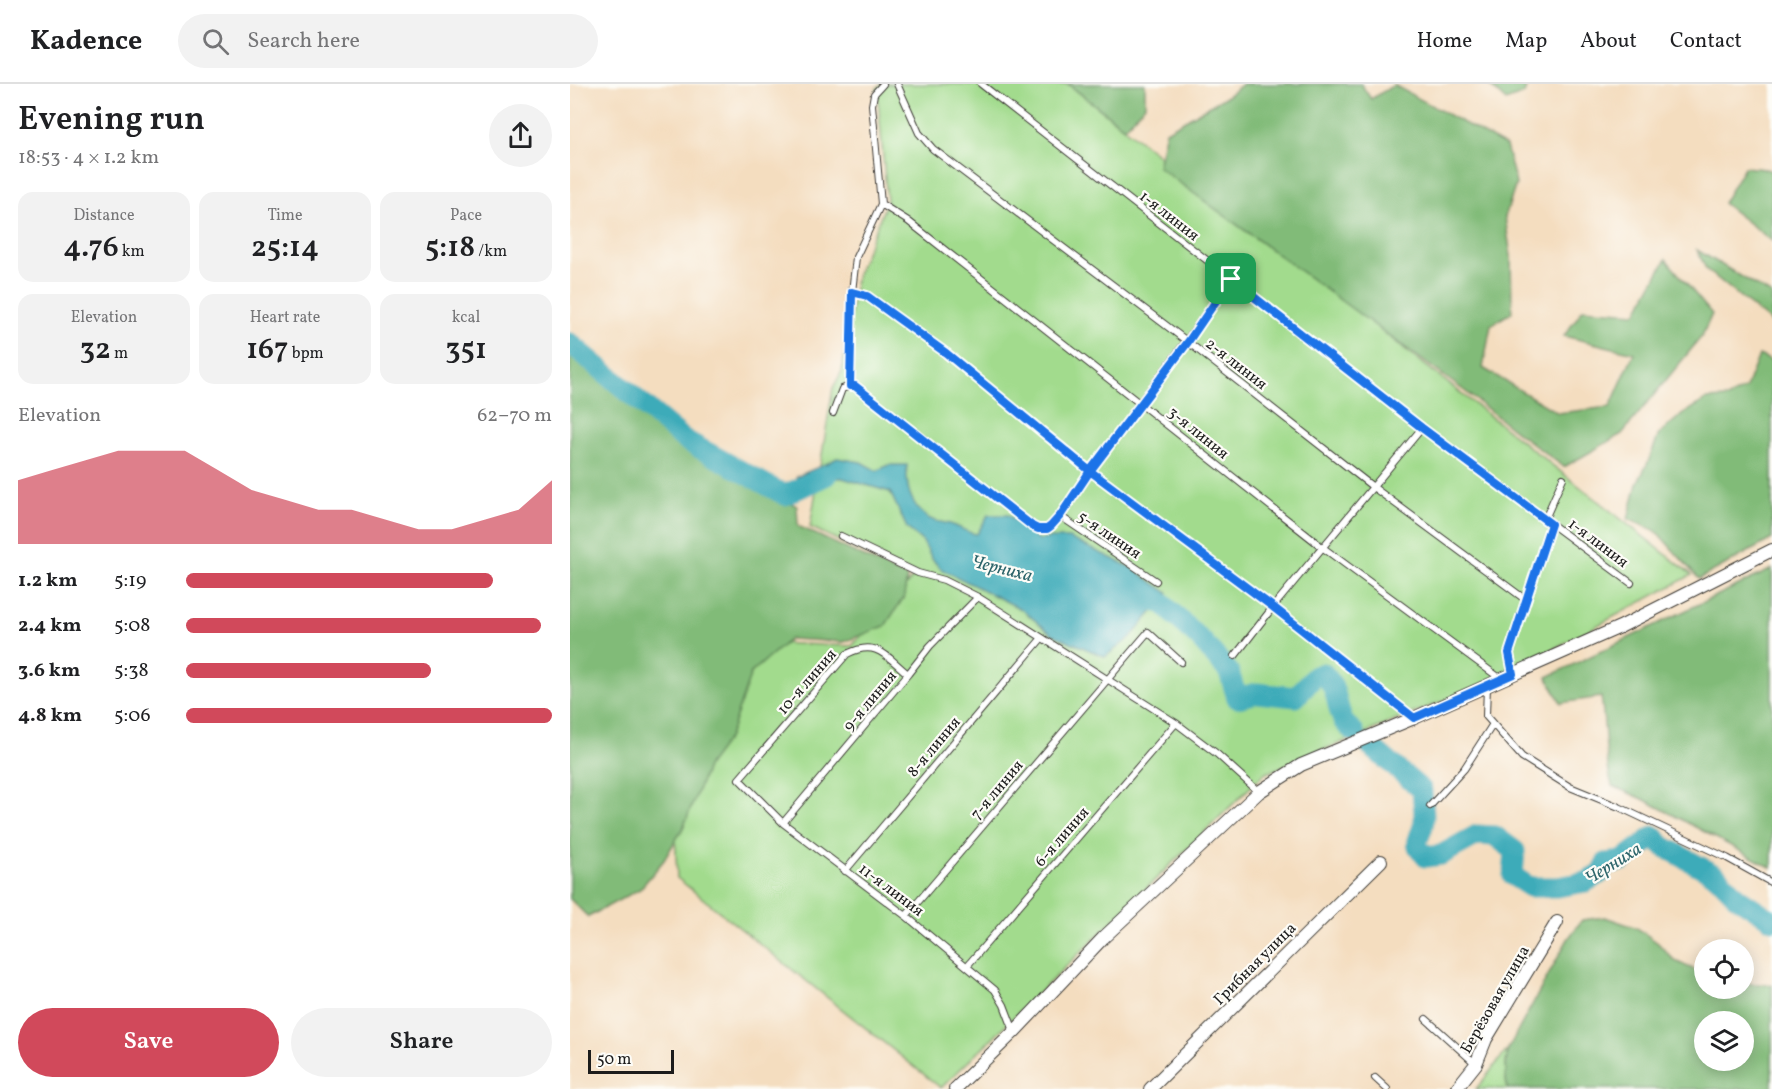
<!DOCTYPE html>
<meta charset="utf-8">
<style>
body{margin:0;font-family:Vollkorn,serif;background:#f2f2f2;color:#202124;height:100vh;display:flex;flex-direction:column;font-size:22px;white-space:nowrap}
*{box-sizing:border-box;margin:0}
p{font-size:20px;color:#757577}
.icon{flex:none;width:33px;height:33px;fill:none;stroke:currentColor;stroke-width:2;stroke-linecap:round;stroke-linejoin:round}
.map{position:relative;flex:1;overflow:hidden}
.details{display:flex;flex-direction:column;background:#fff;width:570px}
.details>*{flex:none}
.buttons{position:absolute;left:1124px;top:855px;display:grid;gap:12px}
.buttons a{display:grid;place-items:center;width:60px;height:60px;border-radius:50%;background:#fff;box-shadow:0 3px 15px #0003;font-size:30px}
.scale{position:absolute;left:18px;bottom:15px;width:86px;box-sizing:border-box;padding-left:6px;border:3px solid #1c1c1c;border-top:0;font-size:16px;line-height:21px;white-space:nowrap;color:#1c1c1c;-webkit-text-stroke:4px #fdfcf7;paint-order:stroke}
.pin{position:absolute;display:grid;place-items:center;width:51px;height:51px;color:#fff;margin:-26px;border-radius:12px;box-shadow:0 3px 9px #0006}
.round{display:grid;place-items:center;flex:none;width:63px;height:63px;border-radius:32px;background:#f2f2f2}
.summary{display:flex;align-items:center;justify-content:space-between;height:102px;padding:0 18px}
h1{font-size:33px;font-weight:600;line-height:45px}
.metrics{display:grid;grid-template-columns:repeat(3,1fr);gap:9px;height:102px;padding:6px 18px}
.metrics div{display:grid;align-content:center;border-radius:15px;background:#f2f2f2;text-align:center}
.metrics b{font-size:30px;font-weight:600}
.metrics small{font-size:16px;font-weight:400}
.metrics p{font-size:16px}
.chart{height:168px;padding:12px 18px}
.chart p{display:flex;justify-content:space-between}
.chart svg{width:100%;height:108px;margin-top:6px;fill:#d1495b;opacity:.7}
.cta{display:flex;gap:12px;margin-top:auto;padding:12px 18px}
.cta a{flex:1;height:69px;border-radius:36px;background:#d1495b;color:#fff;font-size:24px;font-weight:600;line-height:69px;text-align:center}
.cta a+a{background:#f2f2f2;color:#202124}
ul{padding:0 18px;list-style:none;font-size:20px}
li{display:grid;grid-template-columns:96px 72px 1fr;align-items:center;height:45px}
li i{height:15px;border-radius:8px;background:#d1495b}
header{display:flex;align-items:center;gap:36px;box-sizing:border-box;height:84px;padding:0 30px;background:#fff;border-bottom:2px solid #e0e0e0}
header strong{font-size:28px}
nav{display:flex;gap:33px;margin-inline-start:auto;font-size:21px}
.search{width:420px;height:54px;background:#f2f2f2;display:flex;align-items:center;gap:15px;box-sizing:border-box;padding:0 21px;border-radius:33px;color:#757577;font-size:22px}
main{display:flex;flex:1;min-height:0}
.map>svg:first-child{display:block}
.green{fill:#a2db8d;stroke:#5f7c54;stroke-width:1.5}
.forest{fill:#81bb78;stroke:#4e6c4a;stroke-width:1.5;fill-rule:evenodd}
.water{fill:#3cabb9;stroke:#2c646a;stroke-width:1.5}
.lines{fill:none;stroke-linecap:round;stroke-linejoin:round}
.river{stroke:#3cabb9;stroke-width:21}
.service-casing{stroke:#3c3934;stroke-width:8}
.minor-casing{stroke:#3c3934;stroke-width:14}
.service{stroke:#fff;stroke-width:6}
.minor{stroke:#fff;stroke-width:12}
.route-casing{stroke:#fff;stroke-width:12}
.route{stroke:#1a73e8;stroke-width:8}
.labels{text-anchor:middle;stroke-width:4.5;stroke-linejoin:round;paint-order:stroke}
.street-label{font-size:16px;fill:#1c1c1c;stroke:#fdfcf7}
.water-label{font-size:18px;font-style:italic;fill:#2c646a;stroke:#fdfcf7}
</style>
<header>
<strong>Kadence</strong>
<div class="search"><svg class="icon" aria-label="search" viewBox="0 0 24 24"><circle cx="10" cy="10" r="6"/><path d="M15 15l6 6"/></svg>Search here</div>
<nav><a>Home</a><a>Map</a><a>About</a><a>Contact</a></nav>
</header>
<main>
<section class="details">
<div class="summary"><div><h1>Evening run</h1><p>18:53 · 4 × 1.2 km</p></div><a class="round"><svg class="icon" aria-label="share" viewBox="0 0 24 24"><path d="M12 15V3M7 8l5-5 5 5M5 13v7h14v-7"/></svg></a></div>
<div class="metrics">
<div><p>Distance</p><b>4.76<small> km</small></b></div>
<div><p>Time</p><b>25:14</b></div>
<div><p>Pace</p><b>5:18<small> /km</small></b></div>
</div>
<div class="metrics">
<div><p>Elevation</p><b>32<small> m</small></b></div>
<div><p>Heart rate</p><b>167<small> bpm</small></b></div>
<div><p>kcal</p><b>351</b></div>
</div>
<div class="chart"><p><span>Elevation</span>62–70 m</p>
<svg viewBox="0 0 160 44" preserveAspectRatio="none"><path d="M0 44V18L10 14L20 10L30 6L40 6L50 6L60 14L70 22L80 26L90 30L100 30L110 34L120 38L130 38L140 34L150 30L160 18V44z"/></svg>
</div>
<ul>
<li><b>1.2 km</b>5:19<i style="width:84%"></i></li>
<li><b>2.4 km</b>5:08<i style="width:97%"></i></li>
<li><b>3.6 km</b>5:38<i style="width:67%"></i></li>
<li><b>4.8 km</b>5:06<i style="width:100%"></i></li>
</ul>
<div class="cta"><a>Save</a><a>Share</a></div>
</section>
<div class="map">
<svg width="1202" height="1005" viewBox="0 0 1202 1005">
<rect width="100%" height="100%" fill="#fdfcf7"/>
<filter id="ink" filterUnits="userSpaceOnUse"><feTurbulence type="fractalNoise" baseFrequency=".0167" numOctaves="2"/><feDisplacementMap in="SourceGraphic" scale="12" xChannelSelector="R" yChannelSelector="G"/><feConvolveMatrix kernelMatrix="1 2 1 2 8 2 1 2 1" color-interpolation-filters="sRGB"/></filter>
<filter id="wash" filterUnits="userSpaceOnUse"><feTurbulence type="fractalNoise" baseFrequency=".008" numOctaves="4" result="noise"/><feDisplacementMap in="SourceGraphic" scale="24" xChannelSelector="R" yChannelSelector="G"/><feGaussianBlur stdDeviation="1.35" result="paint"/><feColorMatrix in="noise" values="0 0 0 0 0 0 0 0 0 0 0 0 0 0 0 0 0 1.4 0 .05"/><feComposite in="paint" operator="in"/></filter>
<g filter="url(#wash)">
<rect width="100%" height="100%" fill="#f4ddbf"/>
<!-- green -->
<path class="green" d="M312 0H498L1122 491 925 596 694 690 371 1004 107 794 103 697 203 559 282 562 344 492 240 443 263 304 272 287 286 193 317 117 307 4Z
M938 965C936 977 934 993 938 1005H906Z"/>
<!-- forest -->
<path class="forest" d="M498 0H575V21L555 44Z
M673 0H791L801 15 824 1 936 62 946 100 935 133 941 172 942 228 921 241 913 284 988 329 1040 323 1064 269 994 252 1013 225 1066 229 1096 175 1142 230 1132 252 1052 350 994 383 944 346 896 308 588 83 596 47 657 12Z
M918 0H957L954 10 936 17Z
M1174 83 1196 85 1202 87V157L1153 119Z
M1127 166 1202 211V239L1136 185Z
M0 269 10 275 126 372 227 422 228 442 337 493 334 513 315 542 274 558 220 555 181 589 159 653 138 681 113 744 94 776 70 805 18 833 0 815Z
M1189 271 1202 277V455L1129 495 1086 447 1058 435 1067 400 1078 378 1089 350 1110 332 1137 315 1157 314 1176 304Z
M1202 485V784L1073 715 1042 702C1034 673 1036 643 1031 613L991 619 977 593Z
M1035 833 1067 844 1088 859 1105 877 1134 890V904H1173V899L1202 901V1005H938C934 993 936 977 938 965L998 855 1012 836ZM1134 938H1173V976H1134Z"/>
<!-- water -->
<path class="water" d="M267 374 291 378 307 387 318 381H337C336 402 339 419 357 433 363 438 373 438 380 440 390 443 397 449 407 450L418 431H438L469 456 480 454H499L562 484 598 509 595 517 586 524 560 554 535 573 482 550 451 525 371 485 362 475 353 458 337 444 320 408 272 394H262L232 403 226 393C240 386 254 382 267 374Z"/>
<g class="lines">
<!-- river -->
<path class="river" d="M0 259 115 356 215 411 257 391
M564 514 592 519 633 558 659 588 667 614 687 609 726 613 745 592 753 589C769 605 765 621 774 638 776 641 781 645 784 648
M798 660 852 706C852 717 856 732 853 742 849 758 841 757 856 773L871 771 907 751 925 752 945 767 943 792 960 803H987L1016 798 1030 790 1036 779 1052 777 1084 752 1091 761 1147 792 1167 813 1202 836"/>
</g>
</g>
<g filter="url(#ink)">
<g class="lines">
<defs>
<path id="service" d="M327 0 349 49 363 65 618 258 803 403 956 516
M411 0 852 344 1061 499
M311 120 338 137 752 463 931 595
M282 208 297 212 376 269 520 387 703 523 844 634
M280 302H285L462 442 468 445H477L490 432 586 497
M263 329 272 305 280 302 282 208 286 173 311 120 302 21 304 10 313 0
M490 432C544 351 605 275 661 195
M975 435 993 394
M271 452 348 489 374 496 408 513 606 639 647 670 689 708
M665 572 703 523 852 344
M338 590C316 572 307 555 277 570L169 695 213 739 336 832 425 906 434 921 444 947
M943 590 939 569 981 439
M917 602 916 632 952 673 1000 703 1049 723 1157 774 1202 799
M860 722 894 685 923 640
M213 739 338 590 360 562 408 513
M275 787 471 555
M336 832 578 548 611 578
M397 882 606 639
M856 935 906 980
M805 994 817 1005"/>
<path id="minor" d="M385 1005 445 947 533 854 689 708 731 681 844 634 1050 543 1202 466
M580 1005 811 777
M886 1005 906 980 916 955 987 838"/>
</defs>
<!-- service casing -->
<use href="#service" class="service-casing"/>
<!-- minor casing -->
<use href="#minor" class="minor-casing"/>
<!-- service -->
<use href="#service" class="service"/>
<!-- minor -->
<use href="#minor" class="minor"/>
</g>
</g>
<g class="lines" filter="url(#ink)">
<defs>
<path id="route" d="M661 195 618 258 520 387 490 432 481 442 477 445H468L462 442 285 302H280L282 208 297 212 376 269 520 387 703 523 844 634 943 590 939 569 981 440 852 344 661 195"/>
</defs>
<!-- route casing -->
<use href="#route" class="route-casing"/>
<!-- route -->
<use href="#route" class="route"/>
</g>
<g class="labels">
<!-- street labels -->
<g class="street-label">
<text transform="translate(600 131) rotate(38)" y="6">1-я линия</text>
<text transform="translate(667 279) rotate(38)" y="6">2-я линия</text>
<text transform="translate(629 348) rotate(39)" y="6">3-я линия</text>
<text transform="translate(540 450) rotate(34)" y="6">5-я линия</text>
<text transform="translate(1029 458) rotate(37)" y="6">1-я линия</text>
<text transform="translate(236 597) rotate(-49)" y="6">10-я линия</text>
<text transform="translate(299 616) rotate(-50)" y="6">9-я линия</text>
<text transform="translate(363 662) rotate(-50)" y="6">8-я линия</text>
<text transform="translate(426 705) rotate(-50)" y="6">7-я линия</text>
<text transform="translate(491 752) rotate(-49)" y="6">6-я линия</text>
<text transform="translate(322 805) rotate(37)" y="6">11-я линия</text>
<text transform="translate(684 879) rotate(-45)" y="6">Грибная улица</text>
<text transform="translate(924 915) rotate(-60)" y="6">Берёзовая улица</text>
</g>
<!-- water labels -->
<g class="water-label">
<text transform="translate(432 484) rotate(14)" y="6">Черниха</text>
<text transform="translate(1043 779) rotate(-32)" y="6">Черниха</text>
</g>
</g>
</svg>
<div class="buttons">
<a><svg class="icon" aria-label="locate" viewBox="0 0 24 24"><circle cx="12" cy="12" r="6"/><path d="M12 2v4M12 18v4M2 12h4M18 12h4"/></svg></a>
<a><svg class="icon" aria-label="layers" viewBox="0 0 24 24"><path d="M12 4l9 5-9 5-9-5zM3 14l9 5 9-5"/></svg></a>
</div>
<div class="scale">50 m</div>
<div class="pin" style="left:661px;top:195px;background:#1e9e55"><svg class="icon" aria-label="arrive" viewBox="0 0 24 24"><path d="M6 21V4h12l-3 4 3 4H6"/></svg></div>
</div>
</main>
